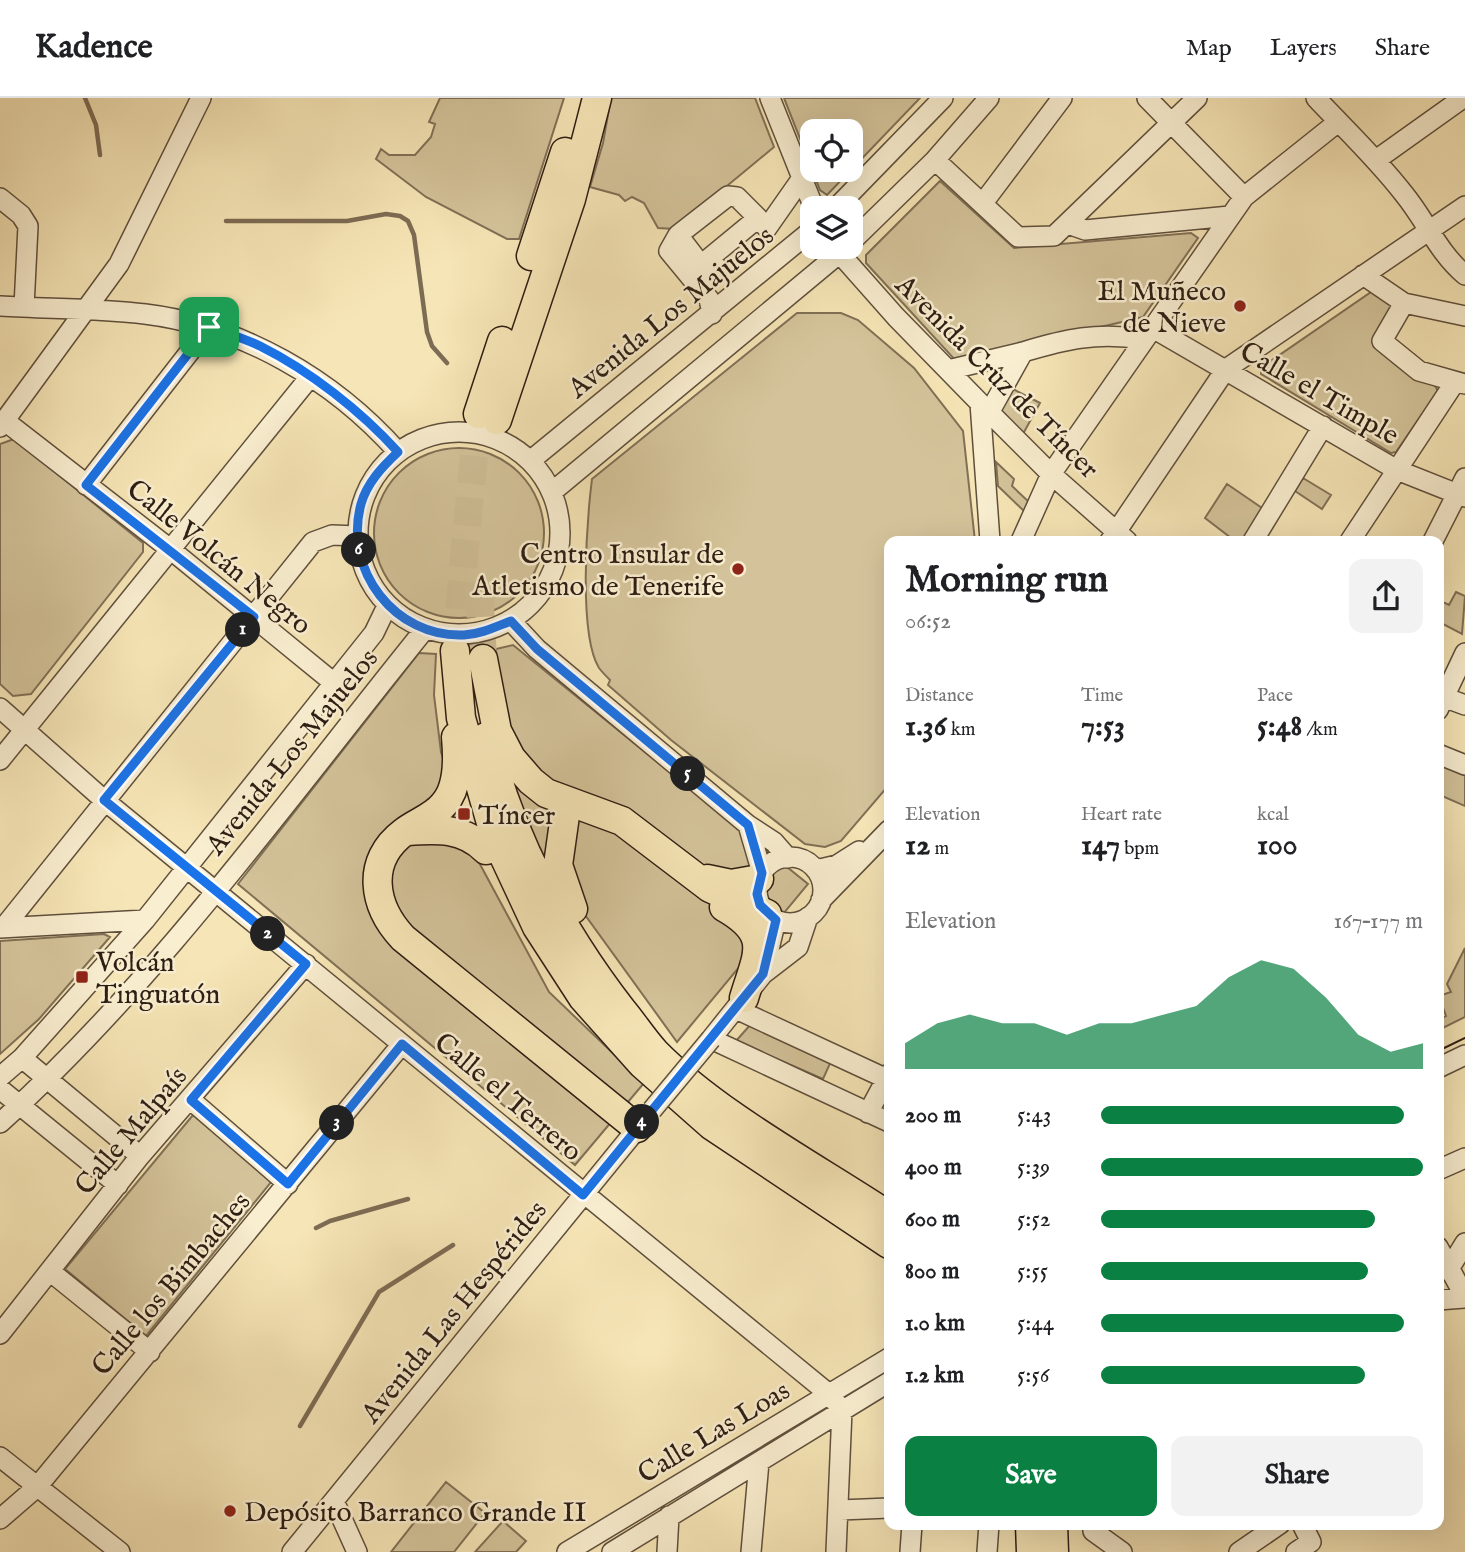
<!DOCTYPE html>
<meta charset="utf-8">
<style>
body{margin:0;font-family:"IM FELL English",serif;background:#f2f2f2;color:#202124;height:100vh;display:flex;flex-direction:column;font-size:26px;white-space:nowrap}
*{box-sizing:border-box;margin:0}
p{font-size:23px;color:#757577}
.icon{flex:none;width:38px;height:38px;fill:none;stroke:currentColor;stroke-width:2;stroke-linecap:round;stroke-linejoin:round}
.map{position:relative;flex:1;overflow:hidden}
.details{position:absolute;left:884px;top:438px;width:560px;height:994px;display:flex;flex-direction:column;background:#fff;border-radius:14px;box-shadow:0 7px 28px #0002}
.details>*{flex:none}
.fabs{position:absolute;left:800px;top:21px;display:grid;gap:14px}
.fabs a{display:grid;place-items:center;width:63px;height:63px;border-radius:14px;background:#fff;box-shadow:0 7px 28px #0002;font-size:35px}
.pin{position:absolute;display:grid;place-items:center;width:60px;height:60px;color:#fff;margin:-30px;border-radius:14px;box-shadow:0 4px 10px #0006}
.km{position:absolute;width:35px;height:35px;margin:-18px;border-radius:50%;background:#222;color:#fff;font-size:19px;line-height:35px;text-align:center}
.round{display:grid;place-items:center;flex:none;width:74px;height:74px;border-radius:14px;background:#f2f2f2}
.headline{display:flex;align-items:center;justify-content:space-between;height:119px;padding:0 21px}
h1{font-size:38px;font-weight:700;line-height:52px}
.metrics{display:grid;grid-template-columns:repeat(3,1fr);gap:10px;height:119px;padding:7px 21px}
.metrics div{display:grid;align-content:center}
.metrics b{font-size:30px;font-weight:700}
.metrics small{font-size:19px;font-weight:400}
.metrics p{font-size:19px}
.chart{height:196px;padding:14px 21px}
.chart p{display:flex;justify-content:space-between}
.chart svg{width:100%;height:126px;margin-top:7px;fill:#0b8043;opacity:.7}
.cta{display:flex;gap:14px;margin-top:auto;padding:14px 21px}
.cta a{flex:1;height:80px;border-radius:14px;background:#0b8043;color:#fff;font-size:28px;font-weight:700;line-height:80px;text-align:center}
.cta a+a{background:#f2f2f2;color:#202124}
ul{padding:0 21px;list-style:none;font-size:23px}
li{display:grid;grid-template-columns:112px 84px 1fr;align-items:center;height:52px}
li i{height:18px;border-radius:9px;background:#0b8043}
header{display:flex;align-items:center;gap:42px;box-sizing:border-box;height:98px;padding:0 35px;background:#fff;border-bottom:2px solid #e0e0e0}
header strong{font-size:33px}
nav{display:flex;gap:38px;margin-inline-start:auto;font-size:24px}
.map>svg:first-child{display:block}
.green{fill:#d4c39a;stroke:#807056;stroke-width:2}
.lines{fill:none;stroke-linecap:round;stroke-linejoin:round}
.stream{stroke:#7d6c54;stroke-width:4.5}
.highway-tunnel{stroke:#cebd95;stroke-width:28;stroke-dasharray:28 14;stroke-linecap:butt}
.minor-casing{stroke:#5f4f3c;stroke-width:22}
.highway-casing{stroke:#2d1d13;stroke-width:31}
.minor{stroke:#f9eed0;stroke-width:19}
.highway{stroke:#f6e5b6;stroke-width:28}
.tram{stroke:#2d1d13;stroke-width:2}
.minor-bridge-casing{stroke:#5f4f3c;stroke-width:22;stroke-linecap:butt}
.minor-bridge{stroke:#f9eed0;stroke-width:19}
.route-casing{stroke:#fff;stroke-width:14}
.route{stroke:#1a73e8;stroke-width:9}
.poi-dot{fill:#8f2418;stroke:#f9eed0;stroke-width:2.5}
.labels{text-anchor:middle;stroke-width:5;stroke-linejoin:round;paint-order:stroke}
.poi-label{font-size:28px;fill:#2d1d13;stroke:#f9eed0;text-anchor:start}
.street-label{font-size:28px;fill:#2d1d13;stroke:#f9eed0}
</style>
<header>
<strong>Kadence</strong>
<nav><a>Map</a><a>Layers</a><a>Share</a></nav>
</header>
<div class="map">
<svg width="1465" height="1454" viewBox="0 0 1465 1454">
<rect width="100%" height="100%" fill="#f6e5b6"/>
<filter id="stains"><feTurbulence type="fractalNoise" baseFrequency=".00286" numOctaves="4"/><feColorMatrix values="0 0 0 0 .2 0 0 0 0 .09 0 0 0 0 .02 0 0 0 .5 -.17"/></filter>
<radialGradient id="worn" r=".72"><stop offset=".6" stop-color="#630" stop-opacity="0"/><stop offset="1" stop-color="#630" stop-opacity=".3"/></radialGradient>
<!-- green -->
<path class="green" d="M440 0H564L519 141H507L426 99 376 61 381 51 389 57H415L431 39 435 26 429 24Z
M611 0H755L774 49 675 131 658 130 644 105 632 99 625 103 619 97 590 89 603 45Z
M784 0H920L827 97 820 92 812 72H850V33H812V71Z
M940 83 1014 150 1191 135 1198 140 1143 219 956 263 866 165V157Z
M1374 192 1396 206 1373 245C1392 265 1407 279 1434 286L1438 293 1396 354 1391 355 1261 276 1262 269Z
M797 215H841L858 222 914 270 963 333 975 443H889V687L841 743 825 749 805 746 671 642 608 587 610 582C606 578 602 574 599 570 578 536 587 421 592 381Z
M1009 289 1040 305 1023 336 998 309Z
M14 341 143 445V454L31 596 13 598 0 586V346Z
M374 435a85 85 0 1 1 170 0a85 85 0 1 1-170 0Z
M996 364 1014 381 1012 388 1030 405 1026 415 998 388Z
M1303 380 1331 397 1322 411 1295 393Z
M1227 386 1262 410 1242 443H1235L1205 420Z
M1456 494 1465 498 1462 536 1439 524V502L1449 507Z
M513 547 808 786 677 944 546 763 505 679 496 551Z
M419 555 436 556 434 597 441 654 475 757 549 894 644 985 575 1067 238 786Z
M1438 660 1465 671V708L1440 697 1439 699Z
M104 836 110 839 39 921 0 956V843Z
M1465 850V919L1439 932V922L1446 918 1439 898 1451 894 1447 886Z
M751 926 832 961 823 981 736 943Z
M193 1017 272 1083 146 1238 65 1171Z
M446 1384 485 1415 454 1454H391Z
M503 1423 526 1443 516 1454H475Z"/>
<g class="lines">
<!-- stream -->
<path class="stream" d="M85 0 96 27 100 57
M226 123H347L386 116 400 118 408 123 414 137 427 234 432 248 447 265
M316 1130 330 1123 408 1101
M300 1328 379 1194 453 1147"/>
<!-- highway-tunnel -->
<path class="highway-tunnel" d="M479 491 483 561
M455 553 478 316"/>
<defs>
<path id="minor" d="M770 0 814 110
M1147 0 1244 99
M1316 0C1346 32 1377 61 1404 96 1426 123 1438 154 1465 177
M935 62 1018 139 1054 138 1197 0
M1376 62 1463 0
M0 100 21 117 28 128 24 209
M983 105 1062 0
M836 110 943 0
M1068 126 1085 132 1230 118
M678 137 669 153 702 193
M850 145 935 62 989 0
M834 149 896 219 980 305 1051 376 1127 443
M701 167 678 137 728 98 737 99 758 120
M710 177 701 167 758 120 767 130 802 80
M1363 177 1404 205 1465 218
M1404 205 1382 243 1419 273 1465 286
M0 208C48 211 97 210 145 216 242 228 333 281 398 354
M712 216 709 201 702 193 710 177 718 170
M1151 229 1397 372 1465 399
M948 272 1023 254
M980 305 990 443
M989 315 1023 254C1066 241 1097 234 1143 241
M5 323 170 451 334 585
M0 329 119 166 201 0
M358 435a101 101 0 1 1 202 0a101 101 0 1 1-202 0Z
M530 363 812 132
M86 387 209 229
M552 394 847 149
M1021 443 1051 376 1244 99 1338 24
M1110 443 1226 271 1465 108
M1253 443 1323 328
M1350 443 1455 284
M1433 443 1465 380
M511 523 537 551 748 727 774 744 788 760
M1438 597 1465 607
M0 610 104 702 829 1296 842 1312 836 1454
M1438 612 1465 555
M1438 656 1465 667
M0 662 310 279
M748 727 762 775
M757 792a33 33 0 1 1 66 0a33 33 0 1 1-66 0Z
M816 772 837 767 859 753
M821 802 889 732
M808 819 798 849 763 876 711 941 889 1024
M4 829 313 444 332 437 357 438
M0 830 145 822
M764 872 776 822
M736 911 887 981
M22 960 140 1058
M1438 970 1465 957
M0 979 22 960 145 822 374 535 387 508
M0 991 118 1087
M191 1002 288 1086
M868 1015 889 976
M0 1025C160 880 289 699 425 531
M1438 1072 1465 1060
M1438 1149 1465 1199
M1439 1172 1449 1171 1465 1145
M51 1174 150 1254
M1438 1202 1465 1200
M0 1236 140 1058 306 866
M0 1359 120 1454
M334 1403 357 1454
M840 1412 889 1410
M0 1421 37 1389 402 946
M1093 1433 1122 1454
M292 1454 645 1021
M567 1454 889 1260
M612 1454 889 1284
M667 1454 669 1418
M751 1454 759 1364
M910 1454 912 1426
M987 1454 989 1426
M1239 1454 1280 1426
M1296 1454 1311 1444 1302 1426"/>
<path id="highway" d="M531 158 565 54
M478 316 502 243
M497 322 571 101 597 0
M455 553 461 620 495 739 537 829 583 900 642 966 711 1027 889 1146
M483 561 497 633 511 660 531 683 546 695 622 723 710 790 767 816
M456 639C458 660 459 689 444 706 434 719 417 724 404 734 365 763 373 808 403 840L637 1030
M486 639C509 737 560 832 622 912 633 925 643 941 655 954 716 1016 815 1069 889 1118
M567 703 558 767 573 811
M407 733C437 731 463 729 486 752
M707 781 731 786 759 781
M724 809C773 837 757 856 744 900
M1030 1426 1031 1454
M1053 1426 1054 1454"/>
</defs>
<!-- minor casing -->
<use href="#minor" class="minor-casing"/>
<!-- highway casing -->
<use href="#highway" class="highway-casing"/>
<!-- minor -->
<use href="#minor" class="minor"/>
<!-- highway -->
<use href="#highway" class="highway"/>
<!-- tram -->
<path class="tram" d="M1438 953 1465 940"/>
<defs>
<path id="minor-bridge" d="M652 1012 711 941"/>
</defs>
<!-- minor-bridge casing -->
<use href="#minor-bridge" class="minor-bridge-casing"/>
<!-- minor-bridge -->
<use href="#minor-bridge" class="minor-bridge"/>
</g>
<g class="lines">
<defs>
<path id="route" d="M209 229C226 235 244 240 260 248 310 273 361 313 398 354 382 369 367 385 361 406 343 472 395 540 464 537 481 536 495 529 511 523L537 551 748 727 762 775 757 796 760 807 776 822 763 876 583 1097 402 946 288 1086 191 1002 306 866 104 702 254 519 86 387Z"/>
</defs>
<!-- route casing -->
<use href="#route" class="route-casing"/>
<!-- route -->
<use href="#route" class="route"/>
</g>
<!-- markers -->
<g class="poi-dot">
<circle cx="1240" cy="208" r="7"/>
<circle cx="738" cy="471" r="7"/>
<rect x="457" y="709" width="14" height="14" rx="3.5"/>
<rect x="75" y="872" width="14" height="14" rx="3.5"/>
<circle cx="230" cy="1413" r="7"/>
</g>
<g class="labels">
<!-- poi labels -->
<g class="poi-label">
<text x="1226" y="202" text-anchor="end">El Muñeco<tspan x="1226" dy="32">de Nieve</tspan></text>
<text x="724" y="465" text-anchor="end">Centro Insular de<tspan x="724" dy="32">Atletismo de Tenerife</tspan></text>
<text x="478" y="726">Tíncer</text>
<text x="96" y="873">Volcán<tspan x="96" dy="32">Tinguatón</tspan></text>
<text x="244" y="1423">Depósito Barranco Grande II</text>
</g>
<!-- street labels -->
<g class="street-label">
<text transform="translate(670 213) rotate(-39)" y="10">Avenida Los Majuelos</text>
<text transform="translate(998 278) rotate(45)" y="10">Avenida Cruz de Tíncer</text>
<text transform="translate(1320 294) rotate(30)" y="10">Calle el Timple</text>
<text transform="translate(220 458) rotate(39)" y="10">Calle Volcán Negro</text>
<text transform="translate(291 653) rotate(-51)" y="10">Avenida Los Majuelos</text>
<text transform="translate(509 998) rotate(40)" y="10">Calle el Terrero</text>
<text transform="translate(130 1032) rotate(-50)" y="10">Calle Malpaís</text>
<text transform="translate(170 1185) rotate(-50)" y="10">Calle los Bimbaches</text>
<text transform="translate(453 1213) rotate(-51)" y="10">Avenida Las Hespérides</text>
<text transform="translate(713 1333) rotate(-31)" y="10">Calle Las Loas</text>
</g>
</g>
<rect width="100%" height="100%" filter="url(#stains)"/>
<rect width="100%" height="100%" fill="url(#worn)"/>
</svg>
<div class="fabs">
<a><svg class="icon" aria-label="locate" viewBox="0 0 24 24"><circle cx="12" cy="12" r="6"/><path d="M12 2v4M12 18v4M2 12h4M18 12h4"/></svg></a>
<a><svg class="icon" aria-label="layers" viewBox="0 0 24 24"><path d="M12 4l9 5-9 5-9-5zM3 14l9 5 9-5"/></svg></a>
</div>
<div class="pin" style="left:209px;top:229px;background:#1e9e55"><svg class="icon" aria-label="arrive" viewBox="0 0 24 24"><path d="M6 21V4h12l-3 4 3 4H6"/></svg></div>
<b class="km" style="left:243px;top:532px">1</b>
<b class="km" style="left:268px;top:836px">2</b>
<b class="km" style="left:337px;top:1025px">3</b>
<b class="km" style="left:642px;top:1024px">4</b>
<b class="km" style="left:688px;top:676px">5</b>
<b class="km" style="left:359px;top:452px">6</b>
<section class="details">
<div class="headline"><div><h1>Morning run</h1><p>06:52</p></div><a class="round"><svg class="icon" aria-label="share" viewBox="0 0 24 24"><path d="M12 15V3M7 8l5-5 5 5M5 13v7h14v-7"/></svg></a></div>
<div class="metrics">
<div><p>Distance</p><b>1.36<small> km</small></b></div>
<div><p>Time</p><b>7:53</b></div>
<div><p>Pace</p><b>5:48<small> /km</small></b></div>
</div>
<div class="metrics">
<div><p>Elevation</p><b>12<small> m</small></b></div>
<div><p>Heart rate</p><b>147<small> bpm</small></b></div>
<div><p>kcal</p><b>100</b></div>
</div>
<div class="chart"><p><span>Elevation</span>167–177 m</p>
<svg viewBox="0 0 160 44" preserveAspectRatio="none"><path d="M0 44V35L10 28L20 25L30 28L40 28L50 32L60 28L70 28L80 25L90 22L100 12L110 6L120 9L130 19L140 32L150 38L160 35V44z"/></svg>
</div>
<ul>
<li><b>200 m</b>5:43<i style="width:94%"></i></li>
<li><b>400 m</b>5:39<i style="width:100%"></i></li>
<li><b>600 m</b>5:52<i style="width:85%"></i></li>
<li><b>800 m</b>5:55<i style="width:83%"></i></li>
<li><b>1.0 km</b>5:44<i style="width:94%"></i></li>
<li><b>1.2 km</b>5:56<i style="width:82%"></i></li>
</ul>
<div class="cta"><a>Save</a><a>Share</a></div>
</section>
</div>
